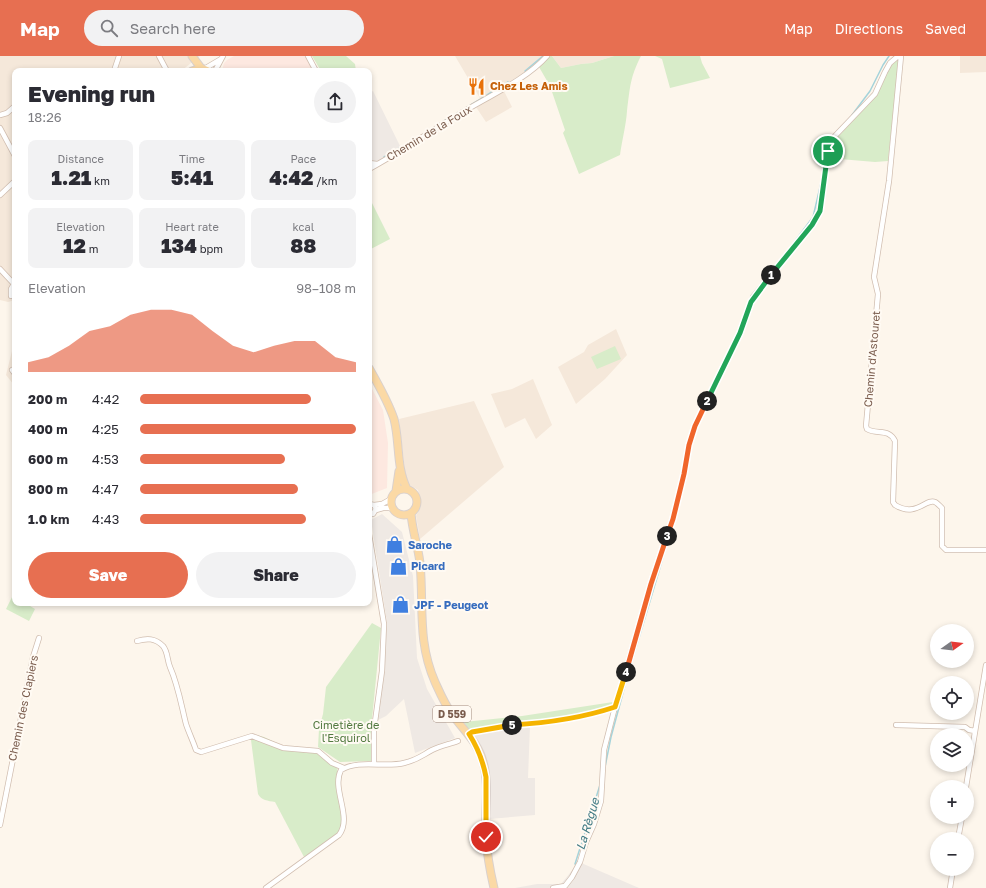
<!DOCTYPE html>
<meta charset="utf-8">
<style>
body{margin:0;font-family:"Golos Text",sans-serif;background:#f2f2f3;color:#2b2b33;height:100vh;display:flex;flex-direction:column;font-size:15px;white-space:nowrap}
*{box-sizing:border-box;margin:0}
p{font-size:13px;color:#7c7c81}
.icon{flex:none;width:22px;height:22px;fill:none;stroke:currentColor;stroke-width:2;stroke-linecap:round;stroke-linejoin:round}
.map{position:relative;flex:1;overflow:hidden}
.panel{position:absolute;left:12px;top:12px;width:360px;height:538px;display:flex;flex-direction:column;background:#fff;border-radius:8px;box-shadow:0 2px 6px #0003}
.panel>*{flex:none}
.needle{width:26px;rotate:76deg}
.controls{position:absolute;left:930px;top:568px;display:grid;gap:8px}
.controls a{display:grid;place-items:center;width:44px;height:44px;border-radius:50%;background:#fff;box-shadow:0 2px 6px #0003;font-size:20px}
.pin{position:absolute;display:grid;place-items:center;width:34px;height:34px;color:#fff;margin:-17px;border:2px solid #fff;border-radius:50%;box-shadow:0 1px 4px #0007}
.km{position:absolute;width:20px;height:20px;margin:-10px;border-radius:50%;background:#222;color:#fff;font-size:11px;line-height:20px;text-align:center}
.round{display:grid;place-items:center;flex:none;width:42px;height:42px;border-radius:21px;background:#f2f2f3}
.head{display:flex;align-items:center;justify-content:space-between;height:68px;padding:0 16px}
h1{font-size:22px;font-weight:800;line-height:30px}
.figures{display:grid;grid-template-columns:repeat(3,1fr);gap:6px;height:68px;padding:4px 16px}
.figures div{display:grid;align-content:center;border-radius:8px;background:#f2f2f3;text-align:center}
.figures b{font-size:20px;font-weight:800}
.figures small{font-size:11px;font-weight:400}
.figures p{font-size:11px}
.chart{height:112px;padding:8px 16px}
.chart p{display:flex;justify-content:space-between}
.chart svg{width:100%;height:72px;margin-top:4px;fill:#e76f51;opacity:.7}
.primary-button{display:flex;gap:8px;margin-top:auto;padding:8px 16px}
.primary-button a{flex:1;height:46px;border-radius:24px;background:#e76f51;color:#fff;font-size:16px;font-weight:800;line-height:46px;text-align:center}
.primary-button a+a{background:#f2f2f3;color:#2b2b33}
ul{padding:0 16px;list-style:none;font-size:13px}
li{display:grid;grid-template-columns:64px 48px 1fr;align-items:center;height:30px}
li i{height:10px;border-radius:5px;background:#e76f51}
header{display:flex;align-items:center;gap:24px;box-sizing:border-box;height:56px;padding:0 20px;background:#e76f51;color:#fff}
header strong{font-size:19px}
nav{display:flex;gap:22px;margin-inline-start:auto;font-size:14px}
.search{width:280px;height:36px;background:#f2f2f3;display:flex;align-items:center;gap:10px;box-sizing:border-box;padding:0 14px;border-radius:22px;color:#7c7c81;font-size:15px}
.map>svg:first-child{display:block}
.residential{fill:#f5e8da}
.commercial{fill:#fde8e0}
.industrial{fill:#efe9e4}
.green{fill:#d8ecc9}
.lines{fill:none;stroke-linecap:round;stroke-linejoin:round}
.stream{stroke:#a5d3da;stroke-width:1.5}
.minor-casing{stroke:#d1beb0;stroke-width:6}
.primary-casing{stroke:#dad1cd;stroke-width:9}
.minor{stroke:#fff;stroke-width:4.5}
.primary{stroke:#fbd9a5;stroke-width:7}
.split-1-casing{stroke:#fff;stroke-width:8}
.split-2-casing{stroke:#fff;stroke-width:8}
.split-3-casing{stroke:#fff;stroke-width:8}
.split-4-casing{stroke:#fff;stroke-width:8}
.split-5-casing{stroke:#fff;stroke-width:8}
.split-6-casing{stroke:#fff;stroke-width:8}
.split-1{stroke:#22a559;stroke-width:5}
.split-2{stroke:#22a559;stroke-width:5}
.split-3{stroke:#f0652b;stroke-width:5}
.split-4{stroke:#f0652b;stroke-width:5}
.split-5{stroke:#f5b400;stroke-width:5}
.split-6{stroke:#f5b400;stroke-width:5}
.labels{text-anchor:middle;stroke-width:4;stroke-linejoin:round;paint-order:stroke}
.shield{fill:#fffaf3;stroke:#a28b7f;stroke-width:1}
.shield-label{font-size:10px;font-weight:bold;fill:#7a5c4d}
.food-label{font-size:11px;font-weight:bold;fill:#c56008;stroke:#fffaf3;text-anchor:start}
.street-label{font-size:11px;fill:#7a5c4d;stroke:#fffaf3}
.shop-label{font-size:11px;font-weight:bold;fill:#366cbe;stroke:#fffaf3;text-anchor:start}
.park-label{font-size:11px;fill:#537a41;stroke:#fffaf3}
.water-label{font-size:12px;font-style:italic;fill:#437c86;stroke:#fffaf3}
</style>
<header>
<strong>Map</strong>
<div class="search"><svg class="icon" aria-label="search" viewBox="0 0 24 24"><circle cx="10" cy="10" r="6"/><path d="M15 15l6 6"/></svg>Search here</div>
<nav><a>Map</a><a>Directions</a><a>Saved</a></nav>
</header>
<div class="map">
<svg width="986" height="832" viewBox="0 0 986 832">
<rect width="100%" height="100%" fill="#fdf6ec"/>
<!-- residential -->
<path class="residential" d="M0 0H200L181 15H15V244L8 246 0 244Z
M455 0H544L533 11 481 44Z
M552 0H614L592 7 581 8 561 12Z
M960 0H986V16L960 17Z
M504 35 512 51 486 66 476 51Z
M15 266V328L14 329 6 319 13 291V269Z
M616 273 627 299 605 323 576 348 558 311 584 296 588 289Z
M533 323 552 369 536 383 525 362 505 372 491 338 512 333Z
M474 345 504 411 420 483 416 460 421 450 418 434 408 428 406 423 399 363Z"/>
<!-- commercial -->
<path class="commercial" d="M234 0H305L313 15H222L224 7 227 4Z
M369 327 383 354 388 387 387 432 369 439Z"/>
<!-- industrial -->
<path class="industrial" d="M373 35 401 92 369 110V37Z
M382 458 402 476 413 520 417 602 427 633 455 682 415 697 404 643 386 660 376 665 387 567 371 464Z
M530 670 528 722H535V759L489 763V728L472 679 505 672Z
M579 806 639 832H515L537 828H561Z"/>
<!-- green -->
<path class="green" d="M312 0H346L355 8 356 15H321Z
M550 0H552L561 12 581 8 592 7 614 0H641C630 21 630 32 627 55 626 70 622 84 620 99L579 118 563 77 565 74 550 30 539 11Z
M655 0H700L702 7 710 22 670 32 662 3Z
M899 3 888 105 875 106 828 102 834 85 877 39 891 8 895 4Z
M369 141 390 183 369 194Z
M615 290 621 303 597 313 591 301Z
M12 541 15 542V547H25L35 553 29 565 6 553Z
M372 567 381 572 372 663 371 705 340 706 318 691 319 673 323 658 326 631Z
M613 646V654L505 672 472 679 464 666 522 660Z
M256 679 264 681 285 691 312 693 338 707 337 718 342 770 337 780 304 801 275 746C268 745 261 744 258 738L251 684Z"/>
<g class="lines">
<!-- stream -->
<path class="stream" d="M525 15 543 0
M487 39 508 26
M852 59 870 35 883 9 889 0
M439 68 484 41
M384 101 410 86
M780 205 813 161 821 127
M605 711 611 681 627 622 670 478
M575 808 600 729"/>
<defs>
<path id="minor" d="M159 0 167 15
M308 0 316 15
M901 0 889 125 874 221 878 238 866 370 867 373C877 379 889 372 895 385L893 446 895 449C916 462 926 442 935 446 937 447 940 450 942 452V490L946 494H986
M204 13 221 3
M114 15 119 0
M215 15 223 0
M0 59 7 57 15 50
M0 72 15 100
M369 72V75
M369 107 377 108
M369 113C400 96 428 77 458 59 485 42 526 24 547 0
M0 139 15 125
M0 213 14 228
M11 240V233L14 228
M12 314 15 318
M369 448 374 449 376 453 373 458H369
M374 449 382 448 391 443
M376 454 383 452H393
M369 478 384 568 382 615 374 673V707
M137 585C147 582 155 582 163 590 168 596 167 604 170 611 178 629 181 648 186 668 189 677 193 685 196 694L201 696 252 680 283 692 318 695 332 707 344 712
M896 669 965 671 969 674 975 675
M469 678 472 676C520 668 569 666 615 651L651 528 673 463 684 418 689 389 695 370 740 277 753 241 812 169 819 155 829 89 833 82 875 38 885 16 890 7 897 1H901
M966 731 986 609
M0 769 33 601 39 582
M958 783 962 761
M266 832 339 779C353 761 331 733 341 714 359 703 385 712 404 707 417 704 421 700 432 694 440 690 450 688 458 685
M553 832 565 830 572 821 580 806 586 786 594 768 601 745 604 694 615 651
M950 832 953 813"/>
<path id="primary" d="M192 0 201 12
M192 15 201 12 208 15
M369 312C378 328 388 345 394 363 400 386 396 411 407 433
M391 446a13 13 0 1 1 26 0a13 13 0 1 1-26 0Z
M396 435 399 415
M411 457C412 474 418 490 420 507 424 550 417 585 435 626 440 637 445 649 452 658 463 674 478 686 483 706 490 730 484 757 486 781 487 798 490 815 494 832"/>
</defs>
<!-- minor casing -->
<use href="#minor" class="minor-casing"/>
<!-- primary casing -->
<use href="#primary" class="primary-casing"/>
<!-- minor -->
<use href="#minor" class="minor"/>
<!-- primary -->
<use href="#primary" class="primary"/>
</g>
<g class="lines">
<defs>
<path id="split-1" d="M771 219 812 169 820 155 828 95"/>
<path id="split-2" d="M707 345 740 277 751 246 771 219"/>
<path id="split-3" d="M667 480 673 463 684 418 689 389 695 370 707 345"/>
<path id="split-4" d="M626 616 651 528 667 480"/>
<path id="split-5" d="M512 669C547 667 582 662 615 651L626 616"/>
<path id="split-6" d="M486 781V721C483 705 478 692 469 678L472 676 512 669"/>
</defs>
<!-- split-1 casing -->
<use href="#split-1" class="split-1-casing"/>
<!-- split-2 casing -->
<use href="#split-2" class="split-2-casing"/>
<!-- split-3 casing -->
<use href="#split-3" class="split-3-casing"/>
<!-- split-4 casing -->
<use href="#split-4" class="split-4-casing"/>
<!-- split-5 casing -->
<use href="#split-5" class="split-5-casing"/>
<!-- split-6 casing -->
<use href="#split-6" class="split-6-casing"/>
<!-- split-1 -->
<use href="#split-1" class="split-1"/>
<!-- split-2 -->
<use href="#split-2" class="split-2"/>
<!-- split-3 -->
<use href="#split-3" class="split-3"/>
<!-- split-4 -->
<use href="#split-4" class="split-4"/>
<!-- split-5 -->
<use href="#split-5" class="split-5"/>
<!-- split-6 -->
<use href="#split-6" class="split-6"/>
</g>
<!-- icons -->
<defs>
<symbol id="restaurant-bare" viewBox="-9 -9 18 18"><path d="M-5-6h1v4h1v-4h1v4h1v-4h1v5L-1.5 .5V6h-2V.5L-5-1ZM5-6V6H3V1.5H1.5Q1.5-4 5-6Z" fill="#e8710a" stroke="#fffaf3" stroke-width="2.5" paint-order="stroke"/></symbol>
<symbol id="shop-bare" viewBox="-9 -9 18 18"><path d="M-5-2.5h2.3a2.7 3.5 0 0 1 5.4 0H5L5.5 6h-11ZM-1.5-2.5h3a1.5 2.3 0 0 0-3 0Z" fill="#3f7fe0" stroke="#fffaf3" stroke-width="2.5" paint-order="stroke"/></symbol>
</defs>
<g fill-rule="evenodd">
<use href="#restaurant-bare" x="464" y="18" width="25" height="25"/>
<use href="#shop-bare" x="382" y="476" width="25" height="25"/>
<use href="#shop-bare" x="386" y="498" width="25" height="25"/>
<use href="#shop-bare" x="388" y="536" width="25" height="25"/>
</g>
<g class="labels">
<!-- shield labels -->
<rect class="shield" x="433" y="650" width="38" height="16" rx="3"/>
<g class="shield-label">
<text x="452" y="662">D 559</text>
</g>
<!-- food labels -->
<g class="food-label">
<text x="490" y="34">Chez Les Amis</text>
</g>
<!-- street labels -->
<g class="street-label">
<text transform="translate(429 77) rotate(-31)" y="4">Chemin de la Foux</text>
<text transform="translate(872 303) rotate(-85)" y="4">Chemin d'Astouret</text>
<text transform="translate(23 652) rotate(-78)" y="4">Chemin des Clapiers</text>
</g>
<!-- shop labels -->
<g class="shop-label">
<text x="408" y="493">Saroche</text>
<text x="411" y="514">Picard</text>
<text x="414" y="553">JPF - Peugeot</text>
</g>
<!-- park labels -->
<g class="park-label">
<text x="346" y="673">Cimetière de<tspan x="346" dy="13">l'Esquirol</tspan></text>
</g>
<!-- water labels -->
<g class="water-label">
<text transform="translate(588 768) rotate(-73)" y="4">La Règue</text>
</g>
</g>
</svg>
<div class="controls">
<a><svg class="needle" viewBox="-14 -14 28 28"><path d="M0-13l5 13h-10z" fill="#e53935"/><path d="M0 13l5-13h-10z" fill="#7c7c81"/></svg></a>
<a><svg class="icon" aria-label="locate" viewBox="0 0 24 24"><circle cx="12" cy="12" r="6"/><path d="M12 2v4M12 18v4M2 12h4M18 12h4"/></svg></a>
<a><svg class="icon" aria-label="layers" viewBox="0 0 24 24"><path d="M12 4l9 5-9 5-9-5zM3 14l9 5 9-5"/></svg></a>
<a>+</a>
<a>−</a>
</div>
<div class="pin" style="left:828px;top:95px;background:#1e9e55"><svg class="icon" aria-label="arrive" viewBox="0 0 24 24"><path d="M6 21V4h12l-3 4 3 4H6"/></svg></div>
<div class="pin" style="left:486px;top:781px;background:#d93025"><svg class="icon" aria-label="check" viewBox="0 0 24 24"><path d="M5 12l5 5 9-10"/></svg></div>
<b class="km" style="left:771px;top:219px">1</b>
<b class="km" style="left:707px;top:345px">2</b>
<b class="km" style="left:667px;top:480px">3</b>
<b class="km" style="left:626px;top:616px">4</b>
<b class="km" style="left:512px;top:669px">5</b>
<section class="panel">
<div class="head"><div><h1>Evening run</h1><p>18:26</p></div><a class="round"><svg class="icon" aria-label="share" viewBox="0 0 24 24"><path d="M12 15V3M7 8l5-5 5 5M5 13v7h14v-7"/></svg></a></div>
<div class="figures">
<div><p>Distance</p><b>1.21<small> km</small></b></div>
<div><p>Time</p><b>5:41</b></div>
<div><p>Pace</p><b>4:42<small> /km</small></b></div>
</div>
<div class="figures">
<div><p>Elevation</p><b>12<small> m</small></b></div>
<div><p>Heart rate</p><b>134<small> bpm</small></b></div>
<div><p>kcal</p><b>88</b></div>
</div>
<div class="chart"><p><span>Elevation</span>98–108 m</p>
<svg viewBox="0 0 160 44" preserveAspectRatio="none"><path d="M0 44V38L10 35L20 28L30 19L40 16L50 9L60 6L70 6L80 9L90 19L100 28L110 32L120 28L130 25L140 25L150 35L160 38V44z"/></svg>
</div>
<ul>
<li><b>200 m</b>4:42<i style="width:79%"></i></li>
<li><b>400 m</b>4:25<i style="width:100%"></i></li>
<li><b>600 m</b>4:53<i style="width:67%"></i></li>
<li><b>800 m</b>4:47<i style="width:73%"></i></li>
<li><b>1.0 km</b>4:43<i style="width:77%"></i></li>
</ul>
<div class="primary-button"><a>Save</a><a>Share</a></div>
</section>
</div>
